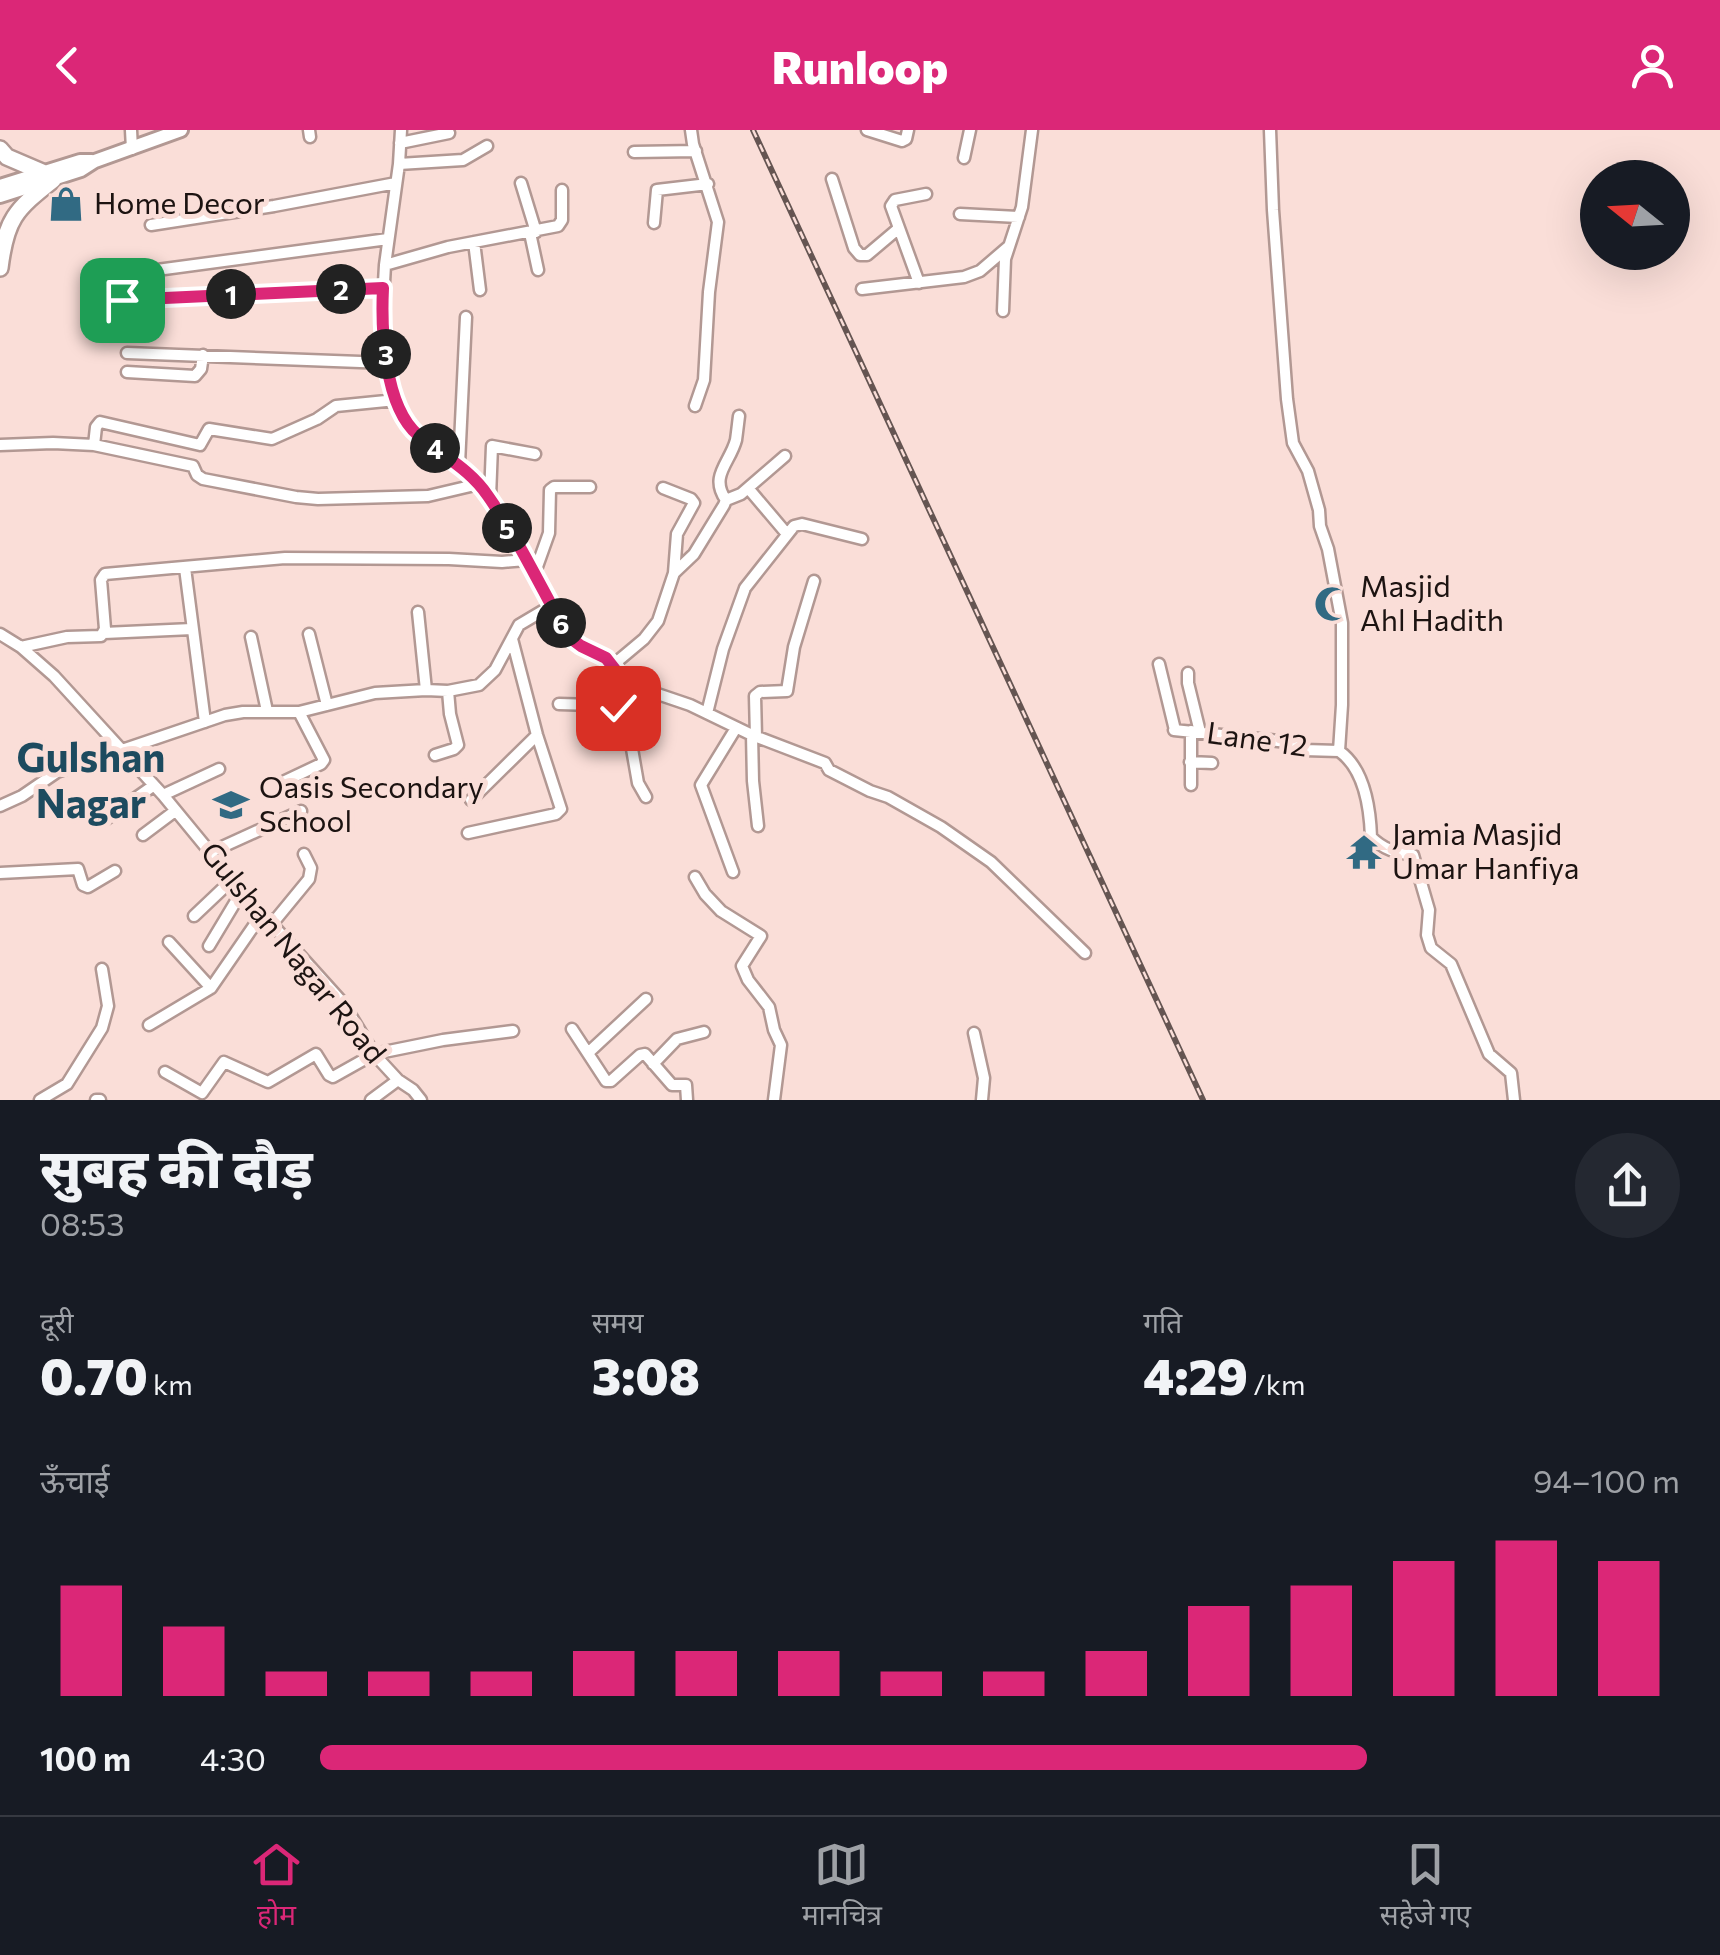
<!DOCTYPE html>
<html lang="hi">
<meta charset="utf-8">
<style>
body{margin:0;font-family:Commissioner,"Noto Sans Devanagari",sans-serif;background:#242831;color:#f1f3f6;height:100vh;display:flex;flex-direction:column;font-size:38px;white-space:nowrap}
*{box-sizing:border-box;margin:0}
p{font-size:32px;color:#9ea1a6}
.icon{flex:none;width:55px;height:55px;fill:none;stroke:currentColor;stroke-width:2;stroke-linecap:round;stroke-linejoin:round}
.map{position:relative;height:970px;overflow:hidden}
.details{display:flex;flex-direction:column;background:#171b24;flex:1}
.details>*{flex:none}
.needle{width:65px;rotate:288deg}
.fabs{position:absolute;left:1580px;top:30px;display:grid;gap:20px}
.fabs a{display:grid;place-items:center;width:110px;height:110px;border-radius:50%;background:#171b24;box-shadow:0 10px 40px #0002;font-size:50px}
.pin{position:absolute;display:grid;place-items:center;width:85px;height:85px;color:#fff;margin:-42px;border-radius:20px;box-shadow:0 5px 15px #0006}
.km{position:absolute;width:50px;height:50px;margin:-25px;border-radius:50%;background:#222;color:#fff;font-size:28px;line-height:50px;text-align:center}
.round{display:grid;place-items:center;flex:none;width:105px;height:105px;border-radius:52px;background:#242831}
.overview{display:flex;align-items:center;justify-content:space-between;height:170px;padding:0 40px}
h1{font-size:55px;font-weight:800;line-height:75px}
.figures{display:grid;grid-template-columns:repeat(3,1fr);gap:15px;height:170px;padding:10px 40px}
.figures div{display:grid;align-content:center}
.figures b{font-size:50px;font-weight:800}
.figures small{font-size:28px;font-weight:400}
.figures p{font-size:28px}
.chart{height:280px;padding:20px 40px}
.chart p{display:flex;justify-content:space-between}
.chart svg{width:100%;height:180px;margin-top:10px;stroke:#db2777;stroke-width:6}
ul{padding:0 40px;list-style:none;font-size:32px}
li{display:grid;grid-template-columns:160px 120px 1fr;align-items:center;height:75px}
li i{height:25px;border-radius:12px;background:#db2777}
header{display:flex;justify-content:space-between;align-items:center;height:130px;padding:0 40px;background:#db2777;color:#fff;font-size:45px;font-weight:800}
.menu{display:flex;justify-content:space-around;align-items:center;height:140px;border-top:2px solid #363941;background:#171b24;font-size:28px;color:#9ea1a6}
.menu a{display:grid;justify-items:center;gap:5px}
.menu .selected{color:#db2777}
.map>svg:first-child{display:block}
.lines{fill:none;stroke-linecap:round;stroke-linejoin:round}
.minor-casing{stroke:#b29893;stroke-width:15}
.major-casing{stroke:#b29893;stroke-width:18}
.highway-casing{stroke:#b29893;stroke-width:20}
.minor{stroke:#fff;stroke-width:10}
.major{stroke:#fff;stroke-width:12}
.highway{stroke:#fff;stroke-width:15}
.rail-casing{stroke:#655552;stroke-width:6}
.rail{stroke:#faded8;stroke-width:2.5;stroke-dasharray:8;stroke-linecap:butt}
.route-casing{stroke:#fff;stroke-width:20}
.route{stroke:#db2777;stroke-width:12}
.labels{text-anchor:middle;stroke-width:10;stroke-linejoin:round;paint-order:stroke}
.poi-label{font-size:30px;fill:#1c1311;stroke:#faded8;text-anchor:start}
.street-label{font-size:30px;fill:#1c1311;stroke:#faded8}
.district-label{font-size:40px;font-weight:bold;fill:#1d4b5f;stroke:#faded8}
</style>
<header><svg class="icon" aria-label="back" viewBox="0 0 24 24"><path d="M15 5l-7 7 7 7"/></svg>Runloop<svg class="icon" aria-label="person" viewBox="0 0 24 24"><circle cx="12" cy="8" r="4"/><path d="M4 21q1-7 8-7t8 7"/></svg></header>
<div class="map">
<svg width="1720" height="970" viewBox="0 0 1720 970">
<rect width="100%" height="100%" fill="#faded8"/>
<g class="lines">
<defs>
<path id="minor" d="M131 0 132 19
M309 0 310 7
M401 0 399 34 385 135 382 188 387 233 396 270 404 288 419 306 459 334 479 354 490 368 569 507 576 513 606 529 620 546 634 556 690 575 752 605 825 633 829 640 870 661 888 667 941 697 991 732 1085 823
M691 0 693 14 718 92 709 162 704 250 695 276
M867 0 902 11 906 9 908 0
M1270 0 1273 80 1287 269 1293 313 1308 341 1319 380 1320 396 1328 419 1342 493V575L1339 621
M400 13 449 3
M634 22 696 21
M964 28 970 0
M399 34 463 30 487 16
M832 49 854 118 860 125H867L899 98
M521 53 536 102
M960 84 1019 87
M654 93 657 60 708 54
M151 95 274 76 396 53
M530 103 538 140
M474 112 480 160
M385 135 448 117 558 96 562 90V60
M142 142 388 109
M919 153 891 76 895 70 926 64
M862 159 964 147 980 141 1008 117
M122 170 383 158
M1003 181 1005 129 1022 77 1032 0
M127 223 387 233
M127 242 195 246 201 239 203 225
M0 315 53 313 94 315 193 336 197 345 203 349 296 367 318 369 428 366 479 354
M94 315 96 297 100 292 200 315 209 299 272 309 317 289 336 276 396 270
M459 334 466 187
M748 358 787 404
M490 367 492 316 535 324
M726 370 741 364 785 326
M185 438 205 592
M674 443 694 424 724 375 726 370C709 346 730 333 736 310 737 303 738 294 739 286
M534 445 549 403 550 360 554 357H590
M418 482 426 560
M104 503 192 499
M0 504 21 517 54 546 163 665 242 761 343 873 374 924 398 950 413 960 421 970
M309 504 327 575
M251 507 267 581
M21 517 67 507 101 506 105 499 101 450 105 444 285 428 449 429 502 432 526 430
M1159 534 1175 600
M613 535 644 509 658 491 674 443 677 404 694 373 691 369 663 358
M1188 543V553L1200 602
M620 546 618 578 631 613 638 653 646 667
M559 574 594 575 617 573
M707 583 723 519 745 458 794 396 802 394 862 409
M1174 600 1288 612 1304 620 1339 621
M752 605 753 651 758 696
M756 607 755 566 760 562 787 561 794 517 814 451
M1339 621C1365 639 1370 678 1371 707 1384 720 1395 722 1413 725L1429 780 1427 805 1431 818 1451 834 1489 924 1511 943 1514 970
M435 625 454 619 458 615 450 584 448 561
M1190 632 1212 633
M285 651 321 634 324 630 299 582
M1191 655V601
M163 665 219 639
M471 670 537 605
M0 676 22 666 57 642 225 585 243 582H299L375 563 426 560 448 561 479 555 495 540 519 495 551 476
M106 689 153 656
M468 703 556 684 561 679 537 605 512 509
M143 705 175 681
M211 722 301 681
M733 742 701 655 736 598
M0 743 78 739 83 755 88 757 115 741
M695 747 705 764 721 781 761 806 742 836 748 850 769 877 774 900 781 915 774 970
M194 786 233 749
M272 794 309 749 311 738 304 724
M169 812 211 858
M209 816 242 761
M149 895 211 858 262 784
M572 899 606 951H611L640 925 645 924 672 955H686L687 970
M974 903 984 948 982 970
M588 923 646 869
M653 934 677 909 704 902
M165 942 202 963 224 932 268 952 316 924 329 945 333 947 374 924 443 910 513 901
M40 970 67 954 102 898 108 876 102 839
M96 970H100
M371 970 398 950"/>
<path id="major" d="M0 56 80 31H92
M0 66 81 40 95 31 181 0"/>
<path id="highway" d="M0 19 7 27 42 42
M0 138C6 89 15 80 53 50"/>
</defs>
<!-- minor casing -->
<use href="#minor" class="minor-casing"/>
<!-- major casing -->
<use href="#major" class="major-casing"/>
<!-- highway casing -->
<use href="#highway" class="highway-casing"/>
<!-- minor -->
<use href="#minor" class="minor"/>
<!-- major -->
<use href="#major" class="major"/>
<!-- highway -->
<use href="#highway" class="highway"/>
<defs>
<path id="rail" d="M753 0 1203 970"/>
</defs>
<!-- rail casing -->
<use href="#rail" class="rail-casing"/>
<!-- rail -->
<use href="#rail" class="rail"/>
</g>
<g class="lines">
<defs>
<path id="route" d="M122 170 383 158C381 199 384 276 418 305 442 326 469 338 488 366 519 410 542 460 569 507L581 516 606 528 620 546 618 578"/>
</defs>
<!-- route casing -->
<use href="#route" class="route-casing"/>
<!-- route -->
<use href="#route" class="route"/>
</g>
<!-- icons -->
<defs>
<symbol id="shop-bare" viewBox="-9 -9 18 18"><path d="M-5-2.5h2.3a2.7 3.5 0 0 1 5.4 0H5L5.5 6h-11ZM-1.5-2.5h3a1.5 2.3 0 0 0-3 0Z" fill="#316a83" stroke="#faded8" stroke-width="2.5" paint-order="stroke"/></symbol>
<symbol id="mosque-bare" viewBox="-9 -9 18 18"><path d="M3.5-4.9A6 6 0 1 0 3.5 4.9A5 5 0 1 1 3.5-4.9Z" fill="#316a83" stroke="#faded8" stroke-width="2.5" paint-order="stroke"/></symbol>
<symbol id="school-bare" viewBox="-9 -9 18 18"><path d="M0-5L7-2L0 1L-7-2ZM-4 1L0 2.5L4 1V4Q0 6-4 4Z" fill="#316a83" stroke="#faded8" stroke-width="2.5" paint-order="stroke"/></symbol>
<symbol id="temple-bare" viewBox="-9 -9 18 18"><path d="M0-6L5-2H3V0L6.5 2.5H4V6H1.5V3h-3V6H-4V2.5H-6.5L-3 0V-2H-5Z" fill="#316a83" stroke="#faded8" stroke-width="2.5" paint-order="stroke"/></symbol>
</defs>
<g fill-rule="evenodd">
<use href="#shop-bare" x="41" y="49" width="50" height="50"/>
<use href="#mosque-bare" x="1307" y="449" width="50" height="50"/>
<use href="#school-bare" x="206" y="650" width="50" height="50"/>
<use href="#temple-bare" x="1339" y="697" width="50" height="50"/>
</g>
<g class="labels">
<!-- poi labels -->
<g class="poi-label">
<text x="94" y="84">Home Decor</text>
<text x="1360" y="467">Masjid<tspan x="1360" dy="34">Ahl Hadith</tspan></text>
<text x="259" y="668">Oasis Secondary<tspan x="259" dy="34">School</tspan></text>
<text x="1392" y="715">Jamia Masjid<tspan x="1392" dy="34">Umar Hanfiya</tspan></text>
</g>
<!-- street labels -->
<g class="street-label">
<text transform="translate(1257 610) rotate(8)" y="10">Lane 12</text>
<text transform="translate(293 823) rotate(51)" y="10">Gulshan Nagar Road</text>
</g>
<!-- district labels -->
<g class="district-label">
<text x="91" y="642">Gulshan<tspan x="91" dy="46">Nagar</tspan></text>
</g>
</g>
</svg>
<div class="fabs">
<a><svg class="needle" viewBox="-14 -14 28 28"><path d="M0-13l5 13h-10z" fill="#e53935"/><path d="M0 13l5-13h-10z" fill="#9ea1a6"/></svg></a>
</div>
<div class="pin" style="left:122px;top:170px;background:#1e9e55"><svg class="icon" aria-label="arrive" viewBox="0 0 24 24"><path d="M6 21V4h12l-3 4 3 4H6"/></svg></div>
<div class="pin" style="left:618px;top:578px;background:#d93025"><svg class="icon" aria-label="check" viewBox="0 0 24 24"><path d="M5 12l5 5 9-10"/></svg></div>
<b class="km" style="left:231px;top:164px">1</b>
<b class="km" style="left:341px;top:159px">2</b>
<b class="km" style="left:386px;top:224px">3</b>
<b class="km" style="left:435px;top:318px">4</b>
<b class="km" style="left:507px;top:398px">5</b>
<b class="km" style="left:561px;top:493px">6</b>
</div>
<section class="details">
<div class="overview"><div><h1>सुबह की दौड़</h1><p>08:53</p></div><a class="round"><svg class="icon" aria-label="share" viewBox="0 0 24 24"><path d="M12 15V3M7 8l5-5 5 5M5 13v7h14v-7"/></svg></a></div>
<div class="figures">
<div><p>दूरी</p><b>0.70<small> km</small></b></div>
<div><p>समय</p><b>3:08</b></div>
<div><p>गति</p><b>4:29<small> /km</small></b></div>
</div>
<div class="chart"><p><span>ऊँचाई</span>94–100 m</p>
<svg viewBox="0 0 160 44" preserveAspectRatio="none"><path d="M5 44V17M15 44V27M25 44V38M35 44V38M45 44V38M55 44V33M65 44V33M75 44V33M85 44V38M95 44V38M105 44V33M115 44V22M125 44V17M135 44V11M145 44V6M155 44V11"/></svg>
</div>
<ul>
<li><b>100 m</b>4:30<i style="width:77%"></i></li>
</ul>
</section>
<nav class="menu">
<a class="selected"><svg class="icon" aria-label="home" viewBox="0 0 24 24"><path d="M3 11l9-7 9 7M6 9v11h12V9"/></svg>होम</a>
<a><svg class="icon" aria-label="map" viewBox="0 0 24 24"><path d="M3 6l6-2 6 2 6-2v14l-6 2-6-2-6 2zM9 4v14M15 6v14"/></svg>मानचित्र</a>
<a><svg class="icon" aria-label="saved" viewBox="0 0 24 24"><path d="M7 4h10v16l-5-4-5 4z"/></svg>सहेजे गए</a>
</nav>
